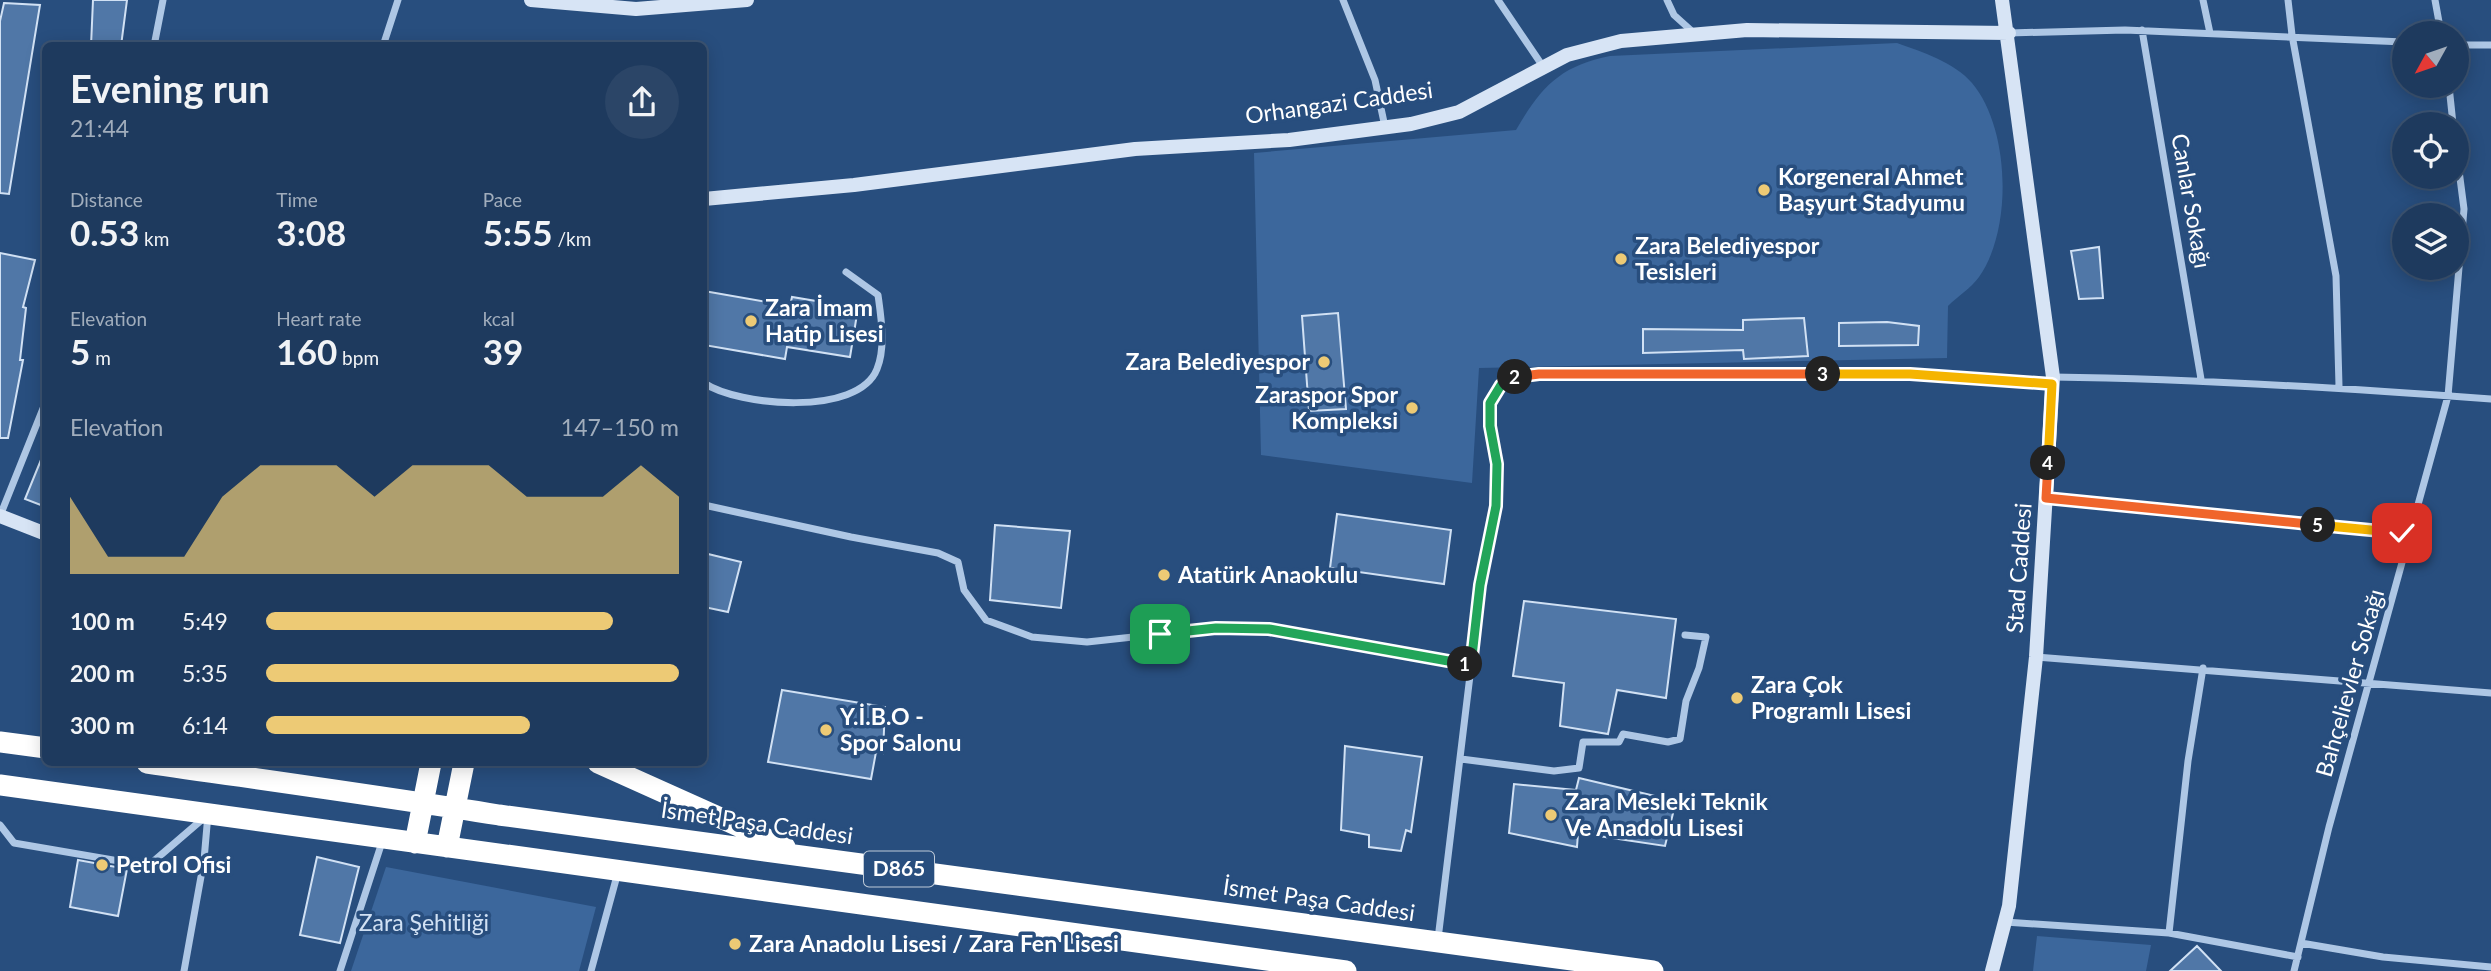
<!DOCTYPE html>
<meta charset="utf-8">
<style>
body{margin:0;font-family:Lato,sans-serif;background:#2b4567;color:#f1f3f6;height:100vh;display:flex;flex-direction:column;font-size:26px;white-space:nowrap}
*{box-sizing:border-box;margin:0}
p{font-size:23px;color:#a1adbc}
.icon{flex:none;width:38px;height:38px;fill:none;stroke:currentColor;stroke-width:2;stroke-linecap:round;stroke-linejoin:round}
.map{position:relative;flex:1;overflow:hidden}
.sheet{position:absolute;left:42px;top:42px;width:665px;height:724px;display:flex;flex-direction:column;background:#1e3a5e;border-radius:10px;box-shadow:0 4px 18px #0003,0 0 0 2px #3c5473}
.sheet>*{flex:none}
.needle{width:46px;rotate:230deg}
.buttons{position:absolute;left:2392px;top:21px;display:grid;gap:14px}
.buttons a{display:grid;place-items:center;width:77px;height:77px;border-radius:50%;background:#1e3a5e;box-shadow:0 4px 18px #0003,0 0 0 2px #3c5473;font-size:35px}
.pin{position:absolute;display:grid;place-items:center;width:60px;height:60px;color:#fff;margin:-30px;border-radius:14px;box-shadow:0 4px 10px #0006}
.km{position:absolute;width:35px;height:35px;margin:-18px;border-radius:50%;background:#222;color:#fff;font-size:19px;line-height:35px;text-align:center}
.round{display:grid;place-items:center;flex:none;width:74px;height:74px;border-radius:37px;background:#2b4567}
.overview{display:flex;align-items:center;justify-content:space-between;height:119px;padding:0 28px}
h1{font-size:38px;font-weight:700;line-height:52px}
.figures{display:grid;grid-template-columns:repeat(3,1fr);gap:10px;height:119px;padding:7px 28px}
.figures div{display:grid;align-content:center}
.figures b{font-size:35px;font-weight:700}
.figures small{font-size:19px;font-weight:400}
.figures p{font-size:19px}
.chart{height:196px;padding:14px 28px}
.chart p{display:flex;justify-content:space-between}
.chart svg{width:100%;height:126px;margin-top:7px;fill:#edca75;opacity:.7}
ul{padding:0 28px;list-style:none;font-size:23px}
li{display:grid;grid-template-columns:112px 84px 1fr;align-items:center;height:52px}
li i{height:18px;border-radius:9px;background:#edca75}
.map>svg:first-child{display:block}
.green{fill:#3c679c}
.building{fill:#5077a7;stroke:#d1e1f4;stroke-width:2}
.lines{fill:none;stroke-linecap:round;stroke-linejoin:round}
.street{stroke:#aec7e5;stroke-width:7}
.secondary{stroke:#d7e4f5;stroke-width:14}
.highway{stroke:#fff;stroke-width:21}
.split-1-casing{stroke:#fff;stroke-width:14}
.split-2-casing{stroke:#fff;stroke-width:14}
.split-3-casing{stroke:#fff;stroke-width:14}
.split-4-casing{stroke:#fff;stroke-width:14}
.split-5-casing{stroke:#fff;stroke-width:14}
.split-6-casing{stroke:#fff;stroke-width:14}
.split-1{stroke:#22a559;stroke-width:9}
.split-2{stroke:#22a559;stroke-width:9}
.split-3{stroke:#f0652b;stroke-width:9}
.split-4{stroke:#f5b400;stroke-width:9}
.split-5{stroke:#f0652b;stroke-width:9}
.split-6{stroke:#f5b400;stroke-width:9}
.poi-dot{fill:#edca75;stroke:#284e7e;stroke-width:2.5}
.labels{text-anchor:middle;stroke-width:7;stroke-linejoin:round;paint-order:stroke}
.shield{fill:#284e7e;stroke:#becad8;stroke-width:2}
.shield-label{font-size:21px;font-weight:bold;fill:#fff}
.street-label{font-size:23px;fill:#fff;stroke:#284e7e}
.poi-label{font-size:23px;font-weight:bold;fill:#fff;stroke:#284e7e;text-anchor:start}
.park-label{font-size:23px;fill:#d1e1f4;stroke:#284e7e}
</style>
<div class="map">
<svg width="2491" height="971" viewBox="0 0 2491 971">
<rect width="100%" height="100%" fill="#284e7e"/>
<!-- green -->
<path class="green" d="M1897 43C1922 52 1954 62 1972 83 2010 128 2013 229 1979 277 1971 288 1957 297 1948 306L1947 358 1479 368 1472 483 1261 455 1254 153 1516 130C1541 87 1560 66 1610 56Z
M386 867 596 907 579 971H351Z
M2037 936 2151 945 2146 971H2033Z"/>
<!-- building -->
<path class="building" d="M93 0H127L121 46H91Z
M4 3 40 5 9 194 0 193V21Z
M2099 247 2103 298 2079 299 2071 251Z
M0 253 35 260 23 307 26 308 20 360H23L8 438H0Z
M704 291 790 306 792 297 858 308 850 357 787 347 785 359 704 345Z
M1338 313 1346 409 1309 411 1302 316Z
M1804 318 1808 356 1744 359 1743 350 1643 353V329L1743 330V320Z
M1887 322 1919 326 1918 345 1839 346V323Z
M45 450H46V507L25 499Z
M1337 514 1451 530 1444 584 1330 568Z
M995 525 1070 531 1061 608 990 600Z
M704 553 741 562 728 612 704 607Z
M1524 601 1676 619 1666 698 1617 690 1608 734 1560 726 1564 683 1513 676Z
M782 690 885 707 883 753 876 752 871 779 768 762Z
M1345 746 1422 757 1411 832 1406 830 1401 851 1369 847V835L1341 830Z
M1579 778 1676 801 1665 846 1578 833 1577 847 1509 833 1514 784 1576 790Z
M317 857 359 867 340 943 300 935Z
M78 860 127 869 118 916 70 907Z
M2197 946 2221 971H2170Z"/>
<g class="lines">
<!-- street -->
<path class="street" d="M1343 0 1375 80 1385 127
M1498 0 1544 68
M1667 0 1674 15 1694 33
M2203 0 2210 33
M2288 0 2292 35 2336 276 2339 386
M2435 0 2441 33
M2142 30 2201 379
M2009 33 2125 30 2404 42
M2457 45H2491
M154 46 163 0
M383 46 398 0
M2449 86 2453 124
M2053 377C2201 379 2344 388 2491 399
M704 383C738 406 858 417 877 369 886 347 881 317 878 295L846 272
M2046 498 2402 533 2410 537
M704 505 851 537 938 553 958 562 964 590 986 620 1032 637 1087 642 1216 628 1269 629 1471 665
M0 516 46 401
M2036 657 2491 693
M1461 759 1554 771 1579 768 1583 742H1619L1623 734 1668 742 1680 739 1686 701 1699 668 1706 637 1685 635
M0 825 14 843 148 866 205 817
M2005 922 2169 933 2298 957
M2169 933 2188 761 2203 668
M1438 939 1481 585 1496 506 1497 464 1490 426V403L1501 385 1516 376 1539 374H1910L2052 384
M2301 943 2383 957 2491 967
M184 971 204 860 208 814
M340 971 383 839
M591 971 618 872
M2294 971 2329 827 2448 396 2464 209 2457 155"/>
<!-- secondary -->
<path class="secondary" d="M531 0 636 9 747 0
M704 199 854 185 1135 149 1289 140 1411 124 1459 112 1567 55 1621 41 1747 30 2009 33
M0 516 46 534
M1992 971 2009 906 2036 657 2053 377 2002 0"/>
<!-- highway -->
<path class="highway" d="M0 742 46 748
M147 763C264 780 382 796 499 815L1653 971
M598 763 785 847
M0 785 1346 971
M415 843 431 763
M447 847 464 763"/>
</g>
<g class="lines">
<defs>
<path id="split-1" d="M1160 634 1216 628 1269 629 1465 664"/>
<path id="split-2" d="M1465 664 1471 665 1480 585 1496 506 1497 464 1490 426V403L1501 385 1515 377"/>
<path id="split-3" d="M1515 377 1539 374H1823"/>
<path id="split-4" d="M1823 374H1910L2052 384 2048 463"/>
<path id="split-5" d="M2048 463 2046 498 2318 525"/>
<path id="split-6" d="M2318 525 2402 533"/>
</defs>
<!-- split-1 casing -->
<use href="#split-1" class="split-1-casing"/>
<!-- split-2 casing -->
<use href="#split-2" class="split-2-casing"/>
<!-- split-3 casing -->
<use href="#split-3" class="split-3-casing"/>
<!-- split-4 casing -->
<use href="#split-4" class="split-4-casing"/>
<!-- split-5 casing -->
<use href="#split-5" class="split-5-casing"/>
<!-- split-6 casing -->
<use href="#split-6" class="split-6-casing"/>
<!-- split-1 -->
<use href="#split-1" class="split-1"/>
<!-- split-2 -->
<use href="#split-2" class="split-2"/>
<!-- split-3 -->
<use href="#split-3" class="split-3"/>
<!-- split-4 -->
<use href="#split-4" class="split-4"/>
<!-- split-5 -->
<use href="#split-5" class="split-5"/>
<!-- split-6 -->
<use href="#split-6" class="split-6"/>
</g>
<!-- markers -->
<g class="poi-dot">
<circle cx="1764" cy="190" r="7"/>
<circle cx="1621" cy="259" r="7"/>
<circle cx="751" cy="321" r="7"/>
<circle cx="1324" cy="362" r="7"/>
<circle cx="1412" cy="408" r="7"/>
<circle cx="1164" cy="575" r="7"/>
<circle cx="1737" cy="698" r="7"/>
<circle cx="826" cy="730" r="7"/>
<circle cx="1551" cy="815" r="7"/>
<circle cx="102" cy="865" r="7"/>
<circle cx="735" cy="944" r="7"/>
</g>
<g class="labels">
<!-- shield labels -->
<rect class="shield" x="864" y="851.5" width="70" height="35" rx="5"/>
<g class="shield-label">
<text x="899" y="876">D865</text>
</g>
<!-- street labels -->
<g class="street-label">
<text transform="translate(1339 103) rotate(-8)" y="8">Orhangazi Caddesi</text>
<text transform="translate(2191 201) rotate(80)" y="8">Canlar Sokağı</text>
<text transform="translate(2019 568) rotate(-86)" y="8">Stad Caddesi</text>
<text transform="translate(2350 683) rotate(-74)" y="8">Bahçelievler Sokağı</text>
<text transform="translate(757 823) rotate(8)" y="8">İsmet Paşa Caddesi</text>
<text transform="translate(1319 900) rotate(8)" y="8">İsmet Paşa Caddesi</text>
</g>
<!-- poi labels -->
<g class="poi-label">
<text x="1778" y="185">Korgeneral Ahmet<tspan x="1778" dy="26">Başyurt Stadyumu</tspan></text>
<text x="1635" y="254">Zara Belediyespor<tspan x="1635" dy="26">Tesisleri</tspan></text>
<text x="765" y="316">Zara İmam<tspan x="765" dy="26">Hatip Lisesi</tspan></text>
<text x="1310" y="370" text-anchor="end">Zara Belediyespor</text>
<text x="1398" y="403" text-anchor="end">Zaraspor Spor<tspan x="1398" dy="26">Kompleksi</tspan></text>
<text x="1178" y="583">Atatürk Anaokulu</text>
<text x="1751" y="693">Zara Çok<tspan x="1751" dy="26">Programlı Lisesi</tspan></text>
<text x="840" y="725">Y.İ.B.O -<tspan x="840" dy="26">Spor Salonu</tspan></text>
<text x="1565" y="810">Zara Mesleki Teknik<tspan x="1565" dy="26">Ve Anadolu Lisesi</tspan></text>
<text x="116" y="873">Petrol Ofisi</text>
<text x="749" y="952">Zara Anadolu Lisesi / Zara Fen Lisesi</text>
</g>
<!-- park labels -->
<g class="park-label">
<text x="424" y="931">Zara Şehitliği</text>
</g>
</g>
</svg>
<div class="buttons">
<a><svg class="needle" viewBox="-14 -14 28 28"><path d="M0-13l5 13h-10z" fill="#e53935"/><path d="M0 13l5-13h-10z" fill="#a1adbc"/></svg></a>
<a><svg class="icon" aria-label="locate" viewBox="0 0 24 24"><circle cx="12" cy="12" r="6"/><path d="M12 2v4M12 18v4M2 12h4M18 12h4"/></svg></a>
<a><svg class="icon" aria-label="layers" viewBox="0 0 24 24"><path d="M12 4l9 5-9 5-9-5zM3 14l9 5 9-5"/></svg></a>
</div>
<div class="pin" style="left:1160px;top:634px;background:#1e9e55"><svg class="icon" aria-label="arrive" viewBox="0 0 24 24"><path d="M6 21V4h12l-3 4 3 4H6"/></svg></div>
<div class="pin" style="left:2402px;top:533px;background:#d93025"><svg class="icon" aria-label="check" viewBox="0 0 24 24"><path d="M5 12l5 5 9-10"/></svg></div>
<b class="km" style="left:1465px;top:664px">1</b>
<b class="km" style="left:1515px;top:377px">2</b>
<b class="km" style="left:1823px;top:374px">3</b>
<b class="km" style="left:2048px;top:463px">4</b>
<b class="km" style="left:2318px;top:525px">5</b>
<section class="sheet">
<div class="overview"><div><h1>Evening run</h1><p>21:44</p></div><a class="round"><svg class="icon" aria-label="share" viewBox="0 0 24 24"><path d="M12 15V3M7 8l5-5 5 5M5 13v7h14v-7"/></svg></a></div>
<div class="figures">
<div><p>Distance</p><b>0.53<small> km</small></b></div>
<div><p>Time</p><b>3:08</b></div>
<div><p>Pace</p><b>5:55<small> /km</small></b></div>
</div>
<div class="figures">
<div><p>Elevation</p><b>5<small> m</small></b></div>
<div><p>Heart rate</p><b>160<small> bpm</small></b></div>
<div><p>kcal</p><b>39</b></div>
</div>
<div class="chart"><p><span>Elevation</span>147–150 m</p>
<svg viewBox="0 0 160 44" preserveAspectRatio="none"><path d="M0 44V17L10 38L20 38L30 38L40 17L50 6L60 6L70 6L80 17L90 6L100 6L110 6L120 17L130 17L140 17L150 6L160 17V44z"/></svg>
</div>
<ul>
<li><b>100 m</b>5:49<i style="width:84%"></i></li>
<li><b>200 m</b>5:35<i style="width:100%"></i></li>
<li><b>300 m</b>6:14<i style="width:64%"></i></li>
</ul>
</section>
</div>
